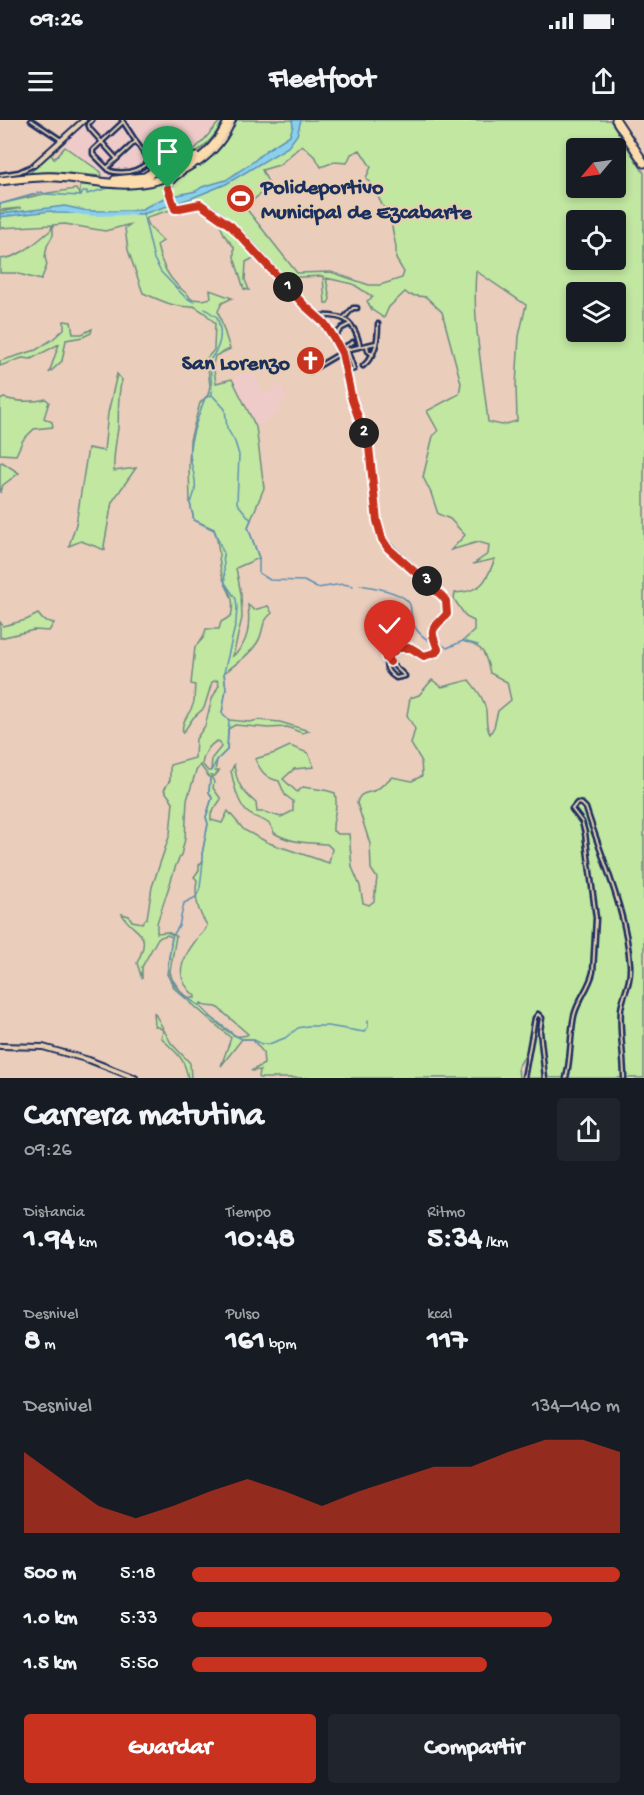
<!DOCTYPE html>
<html lang="es">
<meta charset="utf-8">
<style>
body{margin:0;font-family:"Gochi Hand",sans-serif;background:#20242c;color:#f1f3f6;height:100vh;display:flex;flex-direction:column;font-size:22px;white-space:nowrap}
*{box-sizing:border-box;margin:0}
p{font-size:20px;color:#9ea1a6}
.icon{flex:none;width:33px;height:33px;fill:none;stroke:currentColor;stroke-width:2;stroke-linecap:round;stroke-linejoin:round}
.map{position:relative;height:958px;overflow:hidden}
.sheet{display:flex;flex-direction:column;background:#171b24;flex:1}
.sheet>*{flex:none}
.needle{width:39px;rotate:241deg}
.controls{position:absolute;left:566px;top:18px;display:grid;gap:12px}
.controls a{display:grid;place-items:center;width:60px;height:60px;border-radius:6px;background:#171b24;box-shadow:0 3px 9px #0003;font-size:30px}
.pin{position:absolute;display:grid;place-items:center;width:51px;height:51px;color:#fff;margin:-62px -26px;border-radius:50% 50% 50% 0;rotate:-45deg;box-shadow:0 0 6px #0007}
.pin .icon{rotate:45deg}
.km{position:absolute;width:30px;height:30px;margin:-15px;border-radius:50%;background:#222;color:#fff;font-size:16px;line-height:30px;text-align:center}
.round{display:grid;place-items:center;flex:none;width:63px;height:63px;border-radius:6px;background:#20242c}
.headline{display:flex;align-items:center;justify-content:space-between;height:102px;padding:0 24px}
h1{font-size:33px;font-weight:700;line-height:45px}
.stats{display:grid;grid-template-columns:repeat(3,1fr);gap:9px;height:102px;padding:6px 24px}
.stats div{display:grid;align-content:center}
.stats b{font-size:30px;font-weight:700}
.stats small{font-size:16px;font-weight:400}
.stats p{font-size:16px}
.chart{height:168px;padding:12px 24px}
.chart p{display:flex;justify-content:space-between}
.chart svg{width:100%;height:108px;margin-top:6px;fill:#c8321e;opacity:.7}
.primary-button{display:flex;gap:12px;margin-top:auto;padding:12px 24px}
.primary-button a{flex:1;height:69px;border-radius:6px;background:#c8321e;color:#fff;font-size:24px;font-weight:700;line-height:69px;text-align:center}
.primary-button a+a{background:#20242c;color:#f1f3f6}
ul{padding:0 24px;list-style:none;font-size:20px}
li{display:grid;grid-template-columns:96px 72px 1fr;align-items:center;height:45px}
li i{height:15px;border-radius:8px;background:#c8321e}
.status{display:flex;justify-content:space-between;align-items:center;height:42px;padding:0 30px;background:#171b24;direction:ltr}
.status svg{height:16px;fill:currentColor}
header{display:flex;justify-content:space-between;align-items:center;height:78px;padding:0 24px;background:#171b24;font-size:27px;font-weight:700}
.map>svg:first-child{display:block}
.built{fill:#eecbc9}
.green{fill:#c1e7a1;stroke:#6e8b80;stroke-width:1.5;fill-rule:evenodd}
.water{fill:#8ad0ec;stroke:#5e90b3;stroke-width:1.5}
.lines{fill:none;stroke-linecap:round;stroke-linejoin:round}
.stream{stroke:#5e90b3;stroke-width:1.5}
.river{stroke:#8ad0ec;stroke-width:4}
.minor-casing{stroke:#1b2f5e;stroke-width:7}
.tertiary-casing{stroke:#1b2f5e;stroke-width:8}
.trunk-casing{stroke:#1b2f5e;stroke-width:11}
.minor{stroke:#e9cfb1;stroke-width:2}
.tertiary{stroke:#e9cfb1;stroke-width:4}
.trunk{stroke:#fcdcac;stroke-width:7}
.route-casing{stroke:#fff;stroke-width:12}
.route{stroke:#c8321e;stroke-width:8}
.labels{text-anchor:middle;stroke-width:4.5;stroke-linejoin:round;paint-order:stroke}
.poi-label{font-size:22px;font-weight:bold;fill:#1b2f5e;stroke:#e9cfb1;text-anchor:start}
</style>
<div class="status"><b>09:26</b><svg viewBox="0 0 49 12"><path d="M0 12V9h3v3zM5 12V6h3v6zM10 12V3h3v9zM15 12V0h3v12zM26 1h20v11H26zM47 4h2v5h-2z"/></svg></div>
<header><svg class="icon" aria-label="menu" viewBox="0 0 24 24"><path d="M4 6h16M4 12h16M4 18h16"/></svg>Fleetfoot<svg class="icon" aria-label="share" viewBox="0 0 24 24"><path d="M12 15V3M7 8l5-5 5 5M5 13v7h14v-7"/></svg></header>
<div class="map">
<svg width="644" height="958" viewBox="0 0 644 958">
<rect width="100%" height="100%" fill="#ebcdbc"/>
<filter id="ink" filterUnits="userSpaceOnUse"><feTurbulence type="fractalNoise" baseFrequency=".0167" numOctaves="2"/><feDisplacementMap in="SourceGraphic" scale="12" xChannelSelector="R" yChannelSelector="G"/><feConvolveMatrix kernelMatrix="1 2 1 2 8 2 1 2 1" color-interpolation-filters="sRGB"/></filter>
<g filter="url(#ink)">
<!-- built -->
<path class="built" d="M88 0H221L203 21 181 42 157 53 119 58 102 56 101 52 85 42 62 23Z
M251 250 264 275 281 265 287 280 278 284 281 291 256 307 232 259Z"/>
<!-- green -->
<path class="green" d="M221 0H223C214 20 200 31 181 42L203 21Z
M234 0H610L644 53V958H523L526 934 518 947 519 958H259L260 950 251 951 264 944 263 932 252 919H242L221 946 231 918 175 869 167 854 172 817 167 815 158 818 142 847V859L137 843C154 809 133 815 122 794L129 796 132 801 142 803 147 798 152 767 170 714 173 682 164 670 170 660V645L195 638 196 619 205 606 212 579 219 565 217 560 212 562 204 588 193 598 183 613C180 600 192 593 194 581 195 575 194 571 195 565L191 564 195 527 203 518 206 509H219L221 502 231 496C237 475 224 469 221 451 218 437 220 423 214 410L194 400 190 383 189 346 190 320 200 283 208 275 210 266 207 238 214 230 215 203 205 193 194 186C178 190 158 179 143 173L128 130 125 108 131 104 105 111 65 104 53 105V115L47 126 45 137 47 145 41 160 15 153H0V139C20 138 36 122 51 110L52 105 0 108V92L21 88 0 90V84L48 73 76 69 80 75V62L143 64 213 32ZM302 25 316 38 321 47 334 42 347 43 351 34 360 30 371 47 366 58 374 69 391 102 396 127V139L404 152 402 158 380 165H369L331 152 297 153 245 87 270 66 262 50 279 45ZM576 28H615V68H576ZM200 81 213 89 225 116 234 127V137L244 169 249 170 245 160 246 142 257 136 275 155 281 158 323 156 325 183H328L330 179 326 158 353 164 373 177 367 181 372 190 384 198 389 187 405 172 409 175 426 177 442 192 461 263 459 274 427 291 438 311 433 316 423 357 431 373 438 394 450 399 465 415 451 430 478 422 489 425 488 434 473 444 495 439C485 463 482 471 455 473L454 479 466 497 474 501V511L463 521C484 527 485 532 490 553L507 562 511 580 498 591 494 607 490 614C485 606 487 599 486 590 484 578 476 569 469 560L442 567 432 560 419 575 410 578 407 595 415 609 411 624 421 640 422 656 412 661 392 657C387 661 381 667 376 670 367 674 360 671 357 683L370 724 371 749 377 758 374 781 369 785 363 783 360 766 352 747 349 714H338L333 711C332 697 339 689 335 673 325 669 314 669 303 667L297 672 283 659 294 649 314 647 308 633 290 626 275 633 255 639C261 652 266 658 279 661L285 675 293 681V691L281 697 264 692H257L256 683C242 671 237 664 234 645L231 651C234 664 237 681 246 691 256 701 270 697 274 713 291 723 308 723 327 724L332 729 329 743 269 723 244 710 228 691 222 703 211 700V694L221 679 213 668 214 662 211 656H215L219 651H215L217 640 227 630 228 609 235 605 268 608 287 607 302 613 309 611 280 602 258 600 250 602 229 600 222 593 226 569 224 553C236 544 249 535 257 523 265 511 259 504 272 493L268 486 254 490 248 485C250 505 249 523 233 536L242 498 241 474 236 448 259 438 248 407 264 368 256 307 232 259 216 263 213 244 215 236 230 229 218 191 222 183 232 178 210 170 211 178 203 180 191 179C187 172 182 171 177 165 167 155 160 140 157 125L163 121 147 104V97ZM576 100H615V140H576ZM476 151 526 185 519 216 516 265 517 301 502 305 488 302C483 252 472 202 476 151ZM576 172H615V212H576ZM217 621 220 622 221 627 212 638 211 651H208L202 644C203 635 209 625 217 621ZM200 645 210 658 209 672 212 678 206 697 208 704 202 734 203 741 199 745V750L194 757 197 760C194 777 197 791 207 805 206 812 200 814 196 820 181 840 173 857 195 876V878H190L183 874 172 859 170 851 176 816 167 812 157 813V803L176 745 181 735 185 719 187 680 196 651ZM201 883 206 886 217 887 248 914 247 915C243 916 240 917 236 916 227 914 207 893 200 886Z
M65 27 101 52 102 56 52 52 30 53 50 33 54 39Z
M64 201 71 202 73 214H82L92 209 91 213 83 217 66 220 62 241 49 253 59 224 31 239 22 238 0 246V241L36 230 53 219 64 209Z
M117 254 122 260C117 275 119 292 118 308 116 323 113 336 114 351L136 348 112 382 104 426 105 430 81 421 69 426 76 404 88 328 104 331 108 293Z
M4 278C19 282 31 283 46 279L49 282 44 298 52 302 53 307 34 309 23 320 16 335 0 334V280Z
M2 342 19 353 3 365 0 373V343Z
M38 494 43 500 54 503 49 511 34 510 0 518V502L3 506 26 500Z
M154 892 171 923 190 943 191 958H188C183 933 176 935 161 917L163 912 162 909 155 906Z"/>
<!-- water -->
<path class="water" d="M292 0H301L297 15 288 27 226 64 192 78 143 94 56 93 51 91 0 97V94L65 86 87 91H129L142 89 164 78 196 71 202 67 226 60 254 41 265 31 290 15 293 6Z"/>
<g class="lines">
<!-- stream -->
<path class="stream" d="M0 84 42 72 45 74 81 76 83 72 87 71V74L108 68 126 67
M143 93 154 139 161 152 185 177 194 182
M205 189 217 197C223 214 221 226 210 240L212 274
M213 276 225 289 227 308 235 322 239 335 237 383 251 400 248 407 259 438V453L270 460 304 461 317 468 343 464 353 466
M360 465C373 467 402 472 409 483 411 486 411 489 411 492 413 508 418 514 431 522
M437 521 447 528 463 521 478 525
M211 651 217 640 227 630 229 600 222 593 226 569 224 553 236 502 237 488 236 479 225 463 223 432 214 409 194 400 190 383C203 362 188 348 190 328 192 312 199 294 205 278L212 275
M210 658 209 672 212 678 206 697 208 704 202 734 203 741 200 768 196 777 184 783 179 806 172 817 168 843 169 857 181 874 200 886 211 897 236 916 242 919H252L262 924H269L285 918 298 908 307 906H328L364 912 368 907V900"/>
<!-- river -->
<path class="river" d="M69 91 92 94 134 93"/>
<defs>
<path id="minor" d="M31 0 61 20
M92 0 88 4 90 9 116 38
M122 0 150 43
M123 2 93 30V34L110 51C125 55 137 52 149 42
M107 48 136 21
M0 55 19 52 34 45
M315 196C341 194 354 198 360 226
M344 198 353 188H357
M331 213 341 233 352 280 369 327 377 401 382 419 442 475 446 481 447 494C432 510 428 507 438 529L437 532 424 536 411 529 398 528C385 537 381 549 396 558L405 556 386 538
M334 217 342 208 350 204
M367 225 368 231 373 235
M363 246C376 235 378 220 378 204
M310 251 346 230 376 223
M346 252 354 249 346 226 353 222
M524 958 535 898 538 894 542 898 540 911 545 958
M566 958C571 938 570 916 574 896 578 879 589 869 593 852L596 798 585 713 582 702 572 689 577 683 582 684 586 688C602 739 626 790 630 844 631 865 624 871 621 889 619 911 624 936 624 958"/>
<path id="tertiary" d="M199 43C215 32 226 18 233 0
M34 45 84 0
M180 54C163 65 170 72 174 88L178 89 200 84C231 96 281 160 305 187 314 196 325 202 331 213
M0 926 43 927 89 940 135 958"/>
<path id="trunk" d="M616 0 644 43
M152 45 156 49 164 51 196 37
M115 60 145 57 153 52 152 45
M0 61C18 59 37 56 56 57 77 58 99 63 120 64 166 66 211 42 229 0"/>
</defs>
<!-- minor casing -->
<use href="#minor" class="minor-casing"/>
<!-- tertiary casing -->
<use href="#tertiary" class="tertiary-casing"/>
<!-- trunk casing -->
<use href="#trunk" class="trunk-casing"/>
<!-- minor -->
<use href="#minor" class="minor"/>
<!-- tertiary -->
<use href="#tertiary" class="tertiary"/>
<!-- trunk -->
<use href="#trunk" class="trunk"/>
</g>
</g>
<g class="lines" filter="url(#ink)">
<defs>
<path id="route" d="M168 68 175 89 200 84 231 106 304 185 325 204 334 218 342 233 352 280 369 327 377 401 382 419 388 428 442 476 446 481 447 494C433 510 428 507 438 529L437 532 424 536 411 528H398L386 538 390 542"/>
</defs>
<!-- route casing -->
<use href="#route" class="route-casing"/>
<!-- route -->
<use href="#route" class="route"/>
</g>
<!-- icons -->
<defs>
<symbol id="stadium-disc" viewBox="-11 -11 22 22"><circle r="9.5" fill="#c8321e" stroke="#e9cfb1"/><path d="M0-5a6.5 5 0 1 0 0 10a6.5 5 0 1 0 0-10ZM-3.5-1.8h7v3.6h-7Z" fill="#fff"/></symbol>
<symbol id="church-disc" viewBox="-11 -11 22 22"><circle r="9.5" fill="#c8321e" stroke="#e9cfb1"/><path d="M-1.2-6h2.4v3.5h3.3v2.4h-3.3V6h-2.4V-.1h-3.3v-2.4h3.3Z" fill="#fff"/></symbol>
</defs>
<g fill-rule="evenodd">
<use href="#stadium-disc" x="224" y="62" width="33" height="33"/>
<use href="#church-disc" x="294" y="224" width="33" height="33"/>
</g>
<g class="labels">
<!-- poi labels -->
<g class="poi-label">
<text x="261" y="73">Polideportivo<tspan x="261" dy="25">Municipal de Ezcabarte</tspan></text>
<text x="290" y="249" text-anchor="end">San Lorenzo</text>
</g>
</g>
</svg>
<div class="controls">
<a><svg class="needle" viewBox="-14 -14 28 28"><path d="M0-13l5 13h-10z" fill="#e53935"/><path d="M0 13l5-13h-10z" fill="#9ea1a6"/></svg></a>
<a><svg class="icon" aria-label="locate" viewBox="0 0 24 24"><circle cx="12" cy="12" r="6"/><path d="M12 2v4M12 18v4M2 12h4M18 12h4"/></svg></a>
<a><svg class="icon" aria-label="layers" viewBox="0 0 24 24"><path d="M12 4l9 5-9 5-9-5zM3 14l9 5 9-5"/></svg></a>
</div>
<div class="pin" style="left:168px;top:68px;background:#1e9e55"><svg class="icon" aria-label="arrive" viewBox="0 0 24 24"><path d="M6 21V4h12l-3 4 3 4H6"/></svg></div>
<div class="pin" style="left:390px;top:542px;background:#d93025"><svg class="icon" aria-label="check" viewBox="0 0 24 24"><path d="M5 12l5 5 9-10"/></svg></div>
<b class="km" style="left:288px;top:167px">1</b>
<b class="km" style="left:364px;top:313px">2</b>
<b class="km" style="left:427px;top:461px">3</b>
</div>
<section class="sheet">
<div class="headline"><div><h1>Carrera matutina</h1><p>09:26</p></div><a class="round"><svg class="icon" aria-label="share" viewBox="0 0 24 24"><path d="M12 15V3M7 8l5-5 5 5M5 13v7h14v-7"/></svg></a></div>
<div class="stats">
<div><p>Distancia</p><b>1.94<small> km</small></b></div>
<div><p>Tiempo</p><b>10:48</b></div>
<div><p>Ritmo</p><b>5:34<small> /km</small></b></div>
</div>
<div class="stats">
<div><p>Desnivel</p><b>8<small> m</small></b></div>
<div><p>Pulso</p><b>161<small> bpm</small></b></div>
<div><p>kcal</p><b>117</b></div>
</div>
<div class="chart"><p><span>Desnivel</span>134–140 m</p>
<svg viewBox="0 0 160 44" preserveAspectRatio="none"><path d="M0 44V11L10 22L20 33L30 38L40 33L50 27L60 22L70 27L80 33L90 27L100 22L110 17L120 17L130 11L140 6L150 6L160 11V44z"/></svg>
</div>
<ul>
<li><b>500 m</b>5:18<i style="width:100%"></i></li>
<li><b>1.0 km</b>5:33<i style="width:84%"></i></li>
<li><b>1.5 km</b>5:50<i style="width:69%"></i></li>
</ul>
<div class="primary-button"><a>Guardar</a><a>Compartir</a></div>
</section>
